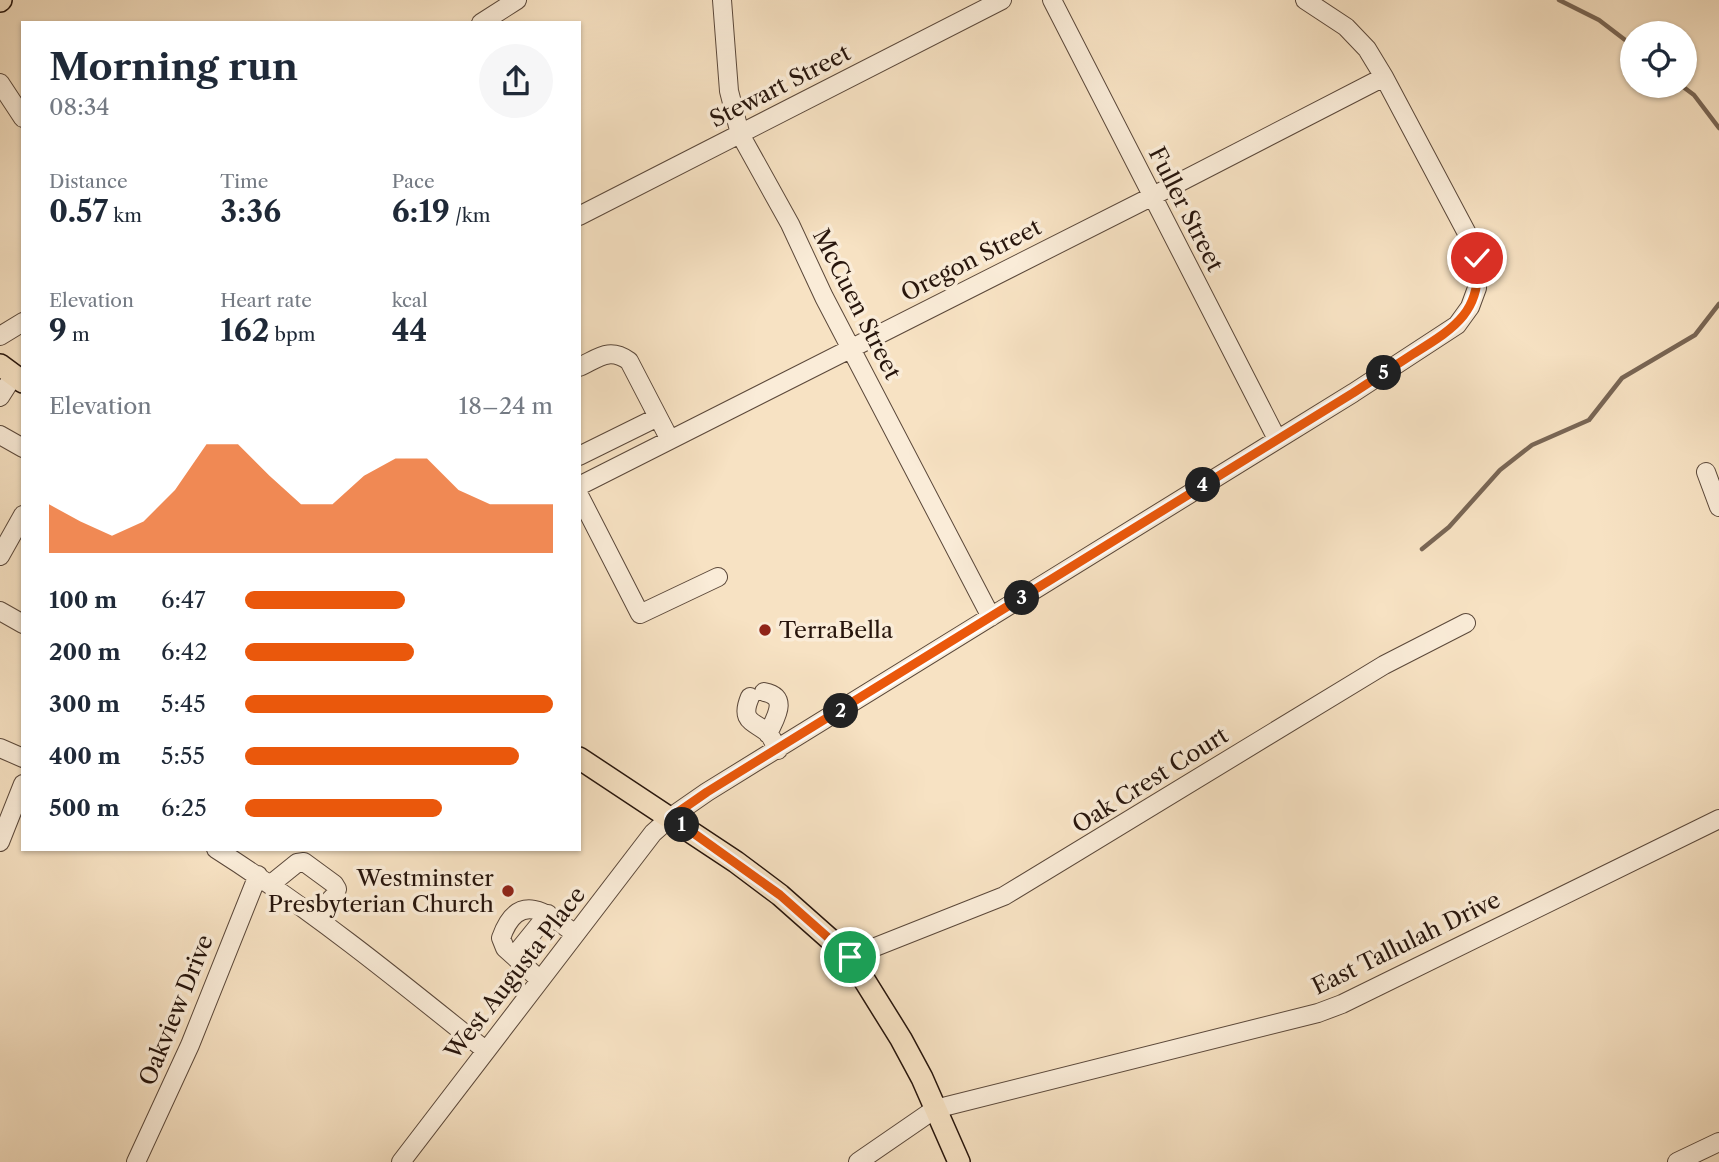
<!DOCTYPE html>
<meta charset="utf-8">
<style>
body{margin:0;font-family:"Libre Caslon Text",serif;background:#f6f6f7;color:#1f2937;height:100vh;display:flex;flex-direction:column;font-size:26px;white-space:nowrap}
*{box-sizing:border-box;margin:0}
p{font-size:23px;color:#747a83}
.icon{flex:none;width:38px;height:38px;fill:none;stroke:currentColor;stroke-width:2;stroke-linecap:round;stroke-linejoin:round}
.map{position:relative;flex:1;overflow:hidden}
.side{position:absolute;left:21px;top:21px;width:560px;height:830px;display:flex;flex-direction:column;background:#fff;border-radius:0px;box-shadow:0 2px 5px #0004}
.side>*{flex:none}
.tools{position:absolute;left:1620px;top:21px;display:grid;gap:14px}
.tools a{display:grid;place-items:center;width:77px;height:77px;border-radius:50%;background:#fff;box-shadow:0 2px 5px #0004;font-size:35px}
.pin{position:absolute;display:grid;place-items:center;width:60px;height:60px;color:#fff;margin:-30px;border:4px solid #fff;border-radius:50%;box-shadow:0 2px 7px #0007}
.km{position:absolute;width:35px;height:35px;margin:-18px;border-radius:50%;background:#222;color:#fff;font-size:19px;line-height:35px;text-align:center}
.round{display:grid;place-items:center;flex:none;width:74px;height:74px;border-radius:37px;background:#f6f6f7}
.head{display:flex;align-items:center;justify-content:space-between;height:119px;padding:0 28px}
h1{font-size:38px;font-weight:700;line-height:52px}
.stats{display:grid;grid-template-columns:repeat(3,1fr);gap:10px;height:119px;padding:7px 28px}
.stats div{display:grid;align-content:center}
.stats b{font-size:30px;font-weight:700}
.stats small{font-size:19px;font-weight:400}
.stats p{font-size:19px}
.chart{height:196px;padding:14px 28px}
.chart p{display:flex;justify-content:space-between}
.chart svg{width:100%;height:126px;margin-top:7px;fill:#ea580c;opacity:.7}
ul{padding:0 28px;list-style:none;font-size:23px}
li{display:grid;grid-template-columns:112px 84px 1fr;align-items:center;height:52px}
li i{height:18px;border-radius:9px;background:#ea580c}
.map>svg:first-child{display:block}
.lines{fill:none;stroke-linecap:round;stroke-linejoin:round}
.stream{stroke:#796655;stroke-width:4.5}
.minor-casing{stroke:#5b483a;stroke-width:20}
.major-casing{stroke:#27150c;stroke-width:24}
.minor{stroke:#faecd8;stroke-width:18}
.major{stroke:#f7e2c3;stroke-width:21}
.route-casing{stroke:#fff;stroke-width:14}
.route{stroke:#ea580c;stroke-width:9}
.poi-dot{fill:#8f2418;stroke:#faecd8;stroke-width:2.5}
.labels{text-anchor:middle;stroke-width:7;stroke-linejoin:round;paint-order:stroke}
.street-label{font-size:23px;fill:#27150c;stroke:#faecd8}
.poi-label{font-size:23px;fill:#27150c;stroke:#faecd8;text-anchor:start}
</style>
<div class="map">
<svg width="1719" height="1162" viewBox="0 0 1719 1162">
<rect width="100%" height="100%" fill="#f7e2c3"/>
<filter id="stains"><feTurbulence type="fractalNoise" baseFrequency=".00286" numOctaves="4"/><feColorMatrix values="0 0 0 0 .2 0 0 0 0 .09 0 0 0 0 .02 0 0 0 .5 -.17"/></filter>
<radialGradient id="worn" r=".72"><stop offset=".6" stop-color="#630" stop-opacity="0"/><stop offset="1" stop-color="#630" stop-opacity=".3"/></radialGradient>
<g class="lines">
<!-- stream -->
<path class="stream" d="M1559 0 1599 20 1633 46
M1682 86 1694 95 1719 128
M1422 549 1449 527 1500 470 1532 445 1589 420 1622 378 1695 335 1719 304"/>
<defs>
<path id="minor" d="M722 0 729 91 740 134 790 224 824 297 991 617
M1052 0 1277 439
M481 23 517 0
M0 83 23 118
M579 216 1002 0
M0 336 23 322
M579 367C599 358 609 347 629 361L670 440
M0 397 14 375
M0 435 23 448
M579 456 658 417
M1706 472 1719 507
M579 486 1151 197 1384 77
M579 495 640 614 718 577
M0 556 23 515
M0 611 23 624
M764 692C790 697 775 718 768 734
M750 697C739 723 755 721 769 734 772 738 775 745 778 750
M0 748 23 758
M0 842 23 784
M216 849C312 910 397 979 485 1050
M271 884 297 863 304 862 334 884 337 889 335 895 315 916
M514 956 548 914
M850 957 1004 896 1384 665 1466 623
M540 980 505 948 501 938C518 890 547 912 575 934
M136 1162 190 1045 258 875
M401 1162 653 833 671 817 707 792 1353 393 1457 325 1470 307 1477 288V258L1470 239 1384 77 1367 49 1346 27 1305 0
M858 1162 935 1109 1318 1013 1342 1004 1719 819
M1677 1162 1719 1142"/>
<path id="major" d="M0 1 1 0
M0 365 23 382
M579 758 736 862 780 895 850 957 901 1039 922 1078 959 1162"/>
</defs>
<!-- minor casing -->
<use href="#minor" class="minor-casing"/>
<!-- major casing -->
<use href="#major" class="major-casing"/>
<!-- minor -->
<use href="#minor" class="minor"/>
<!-- major -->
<use href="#major" class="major"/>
</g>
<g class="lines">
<defs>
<path id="route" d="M850 957 780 895 671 817 707 792 1353 393C1373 380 1393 367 1413 354 1453 329 1483 312 1477 258"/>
</defs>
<!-- route casing -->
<use href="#route" class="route-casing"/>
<!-- route -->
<use href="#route" class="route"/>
</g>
<!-- markers -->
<g class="poi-dot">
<circle cx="765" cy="630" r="7"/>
<circle cx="508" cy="891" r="7"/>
</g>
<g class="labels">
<!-- street labels -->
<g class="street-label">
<text transform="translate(780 86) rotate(-27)" y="8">Stewart Street</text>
<text transform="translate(1186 209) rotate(63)" y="8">Fuller Street</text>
<text transform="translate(971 260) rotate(-27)" y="8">Oregon Street</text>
<text transform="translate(857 304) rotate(63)" y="8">McCuen Street</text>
<text transform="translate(1150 780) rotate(-32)" y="8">Oak Crest Court</text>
<text transform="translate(1406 943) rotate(-26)" y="8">East Tallulah Drive</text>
<text transform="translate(515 973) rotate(-52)" y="8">West Augusta Place</text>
<text transform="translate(176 1010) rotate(-68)" y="8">Oakview Drive</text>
</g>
<!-- poi labels -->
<g class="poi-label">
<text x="779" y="638">TerraBella</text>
<text x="494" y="886" text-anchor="end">Westminster<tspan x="494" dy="26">Presbyterian Church</tspan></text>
</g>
</g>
<rect width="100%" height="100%" filter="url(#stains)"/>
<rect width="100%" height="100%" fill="url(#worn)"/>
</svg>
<div class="tools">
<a><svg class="icon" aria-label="locate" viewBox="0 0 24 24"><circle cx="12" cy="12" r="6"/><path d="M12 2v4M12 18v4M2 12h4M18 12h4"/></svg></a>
</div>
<div class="pin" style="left:850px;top:957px;background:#1e9e55"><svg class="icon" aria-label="arrive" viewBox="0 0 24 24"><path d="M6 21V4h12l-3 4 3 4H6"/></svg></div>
<div class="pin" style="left:1477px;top:258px;background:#d93025"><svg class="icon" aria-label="check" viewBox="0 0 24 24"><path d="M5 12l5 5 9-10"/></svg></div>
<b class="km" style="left:682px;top:825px">1</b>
<b class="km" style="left:841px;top:711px">2</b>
<b class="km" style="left:1022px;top:598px">3</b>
<b class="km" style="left:1203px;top:485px">4</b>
<b class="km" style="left:1384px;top:373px">5</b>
<section class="side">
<div class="head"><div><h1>Morning run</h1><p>08:34</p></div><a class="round"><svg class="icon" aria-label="share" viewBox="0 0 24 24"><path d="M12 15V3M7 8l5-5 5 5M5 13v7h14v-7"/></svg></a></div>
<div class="stats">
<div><p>Distance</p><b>0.57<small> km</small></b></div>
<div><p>Time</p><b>3:36</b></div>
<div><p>Pace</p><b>6:19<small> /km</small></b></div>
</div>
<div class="stats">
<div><p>Elevation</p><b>9<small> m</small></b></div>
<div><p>Heart rate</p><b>162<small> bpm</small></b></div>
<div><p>kcal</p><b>44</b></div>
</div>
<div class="chart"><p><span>Elevation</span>18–24 m</p>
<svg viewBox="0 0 160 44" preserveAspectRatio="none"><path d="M0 44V27L10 33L20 38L30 33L40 22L50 6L60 6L70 17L80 27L90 27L100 17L110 11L120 11L130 22L140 27L150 27L160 27V44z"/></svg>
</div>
<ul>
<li><b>100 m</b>6:47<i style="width:52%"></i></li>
<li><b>200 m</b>6:42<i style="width:55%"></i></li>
<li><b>300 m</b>5:45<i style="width:100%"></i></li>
<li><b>400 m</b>5:55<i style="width:89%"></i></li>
<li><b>500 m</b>6:25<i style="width:64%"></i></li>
</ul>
</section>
</div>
